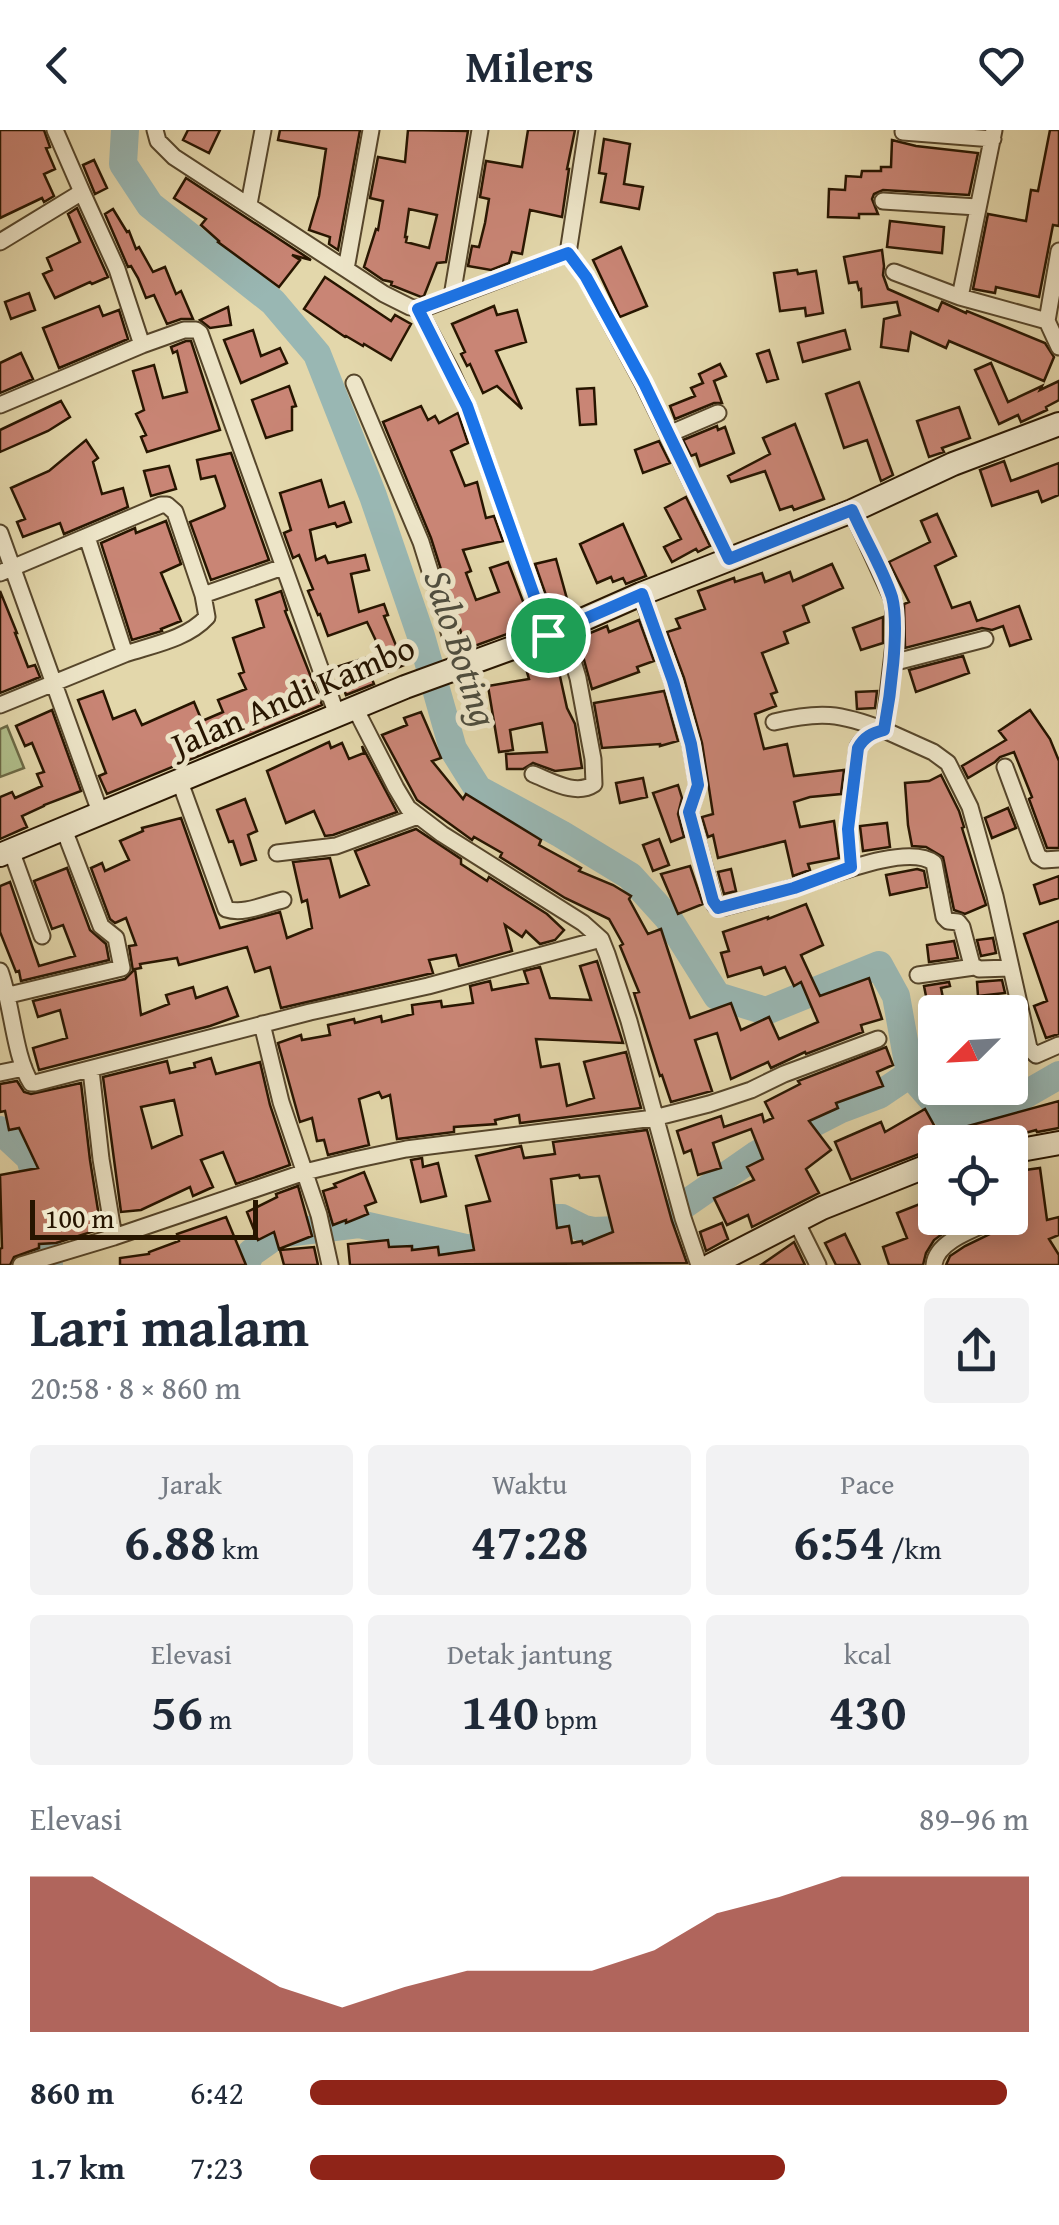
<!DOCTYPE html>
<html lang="id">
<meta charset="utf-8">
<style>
body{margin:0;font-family:"Gentium Book Plus",serif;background:#f2f2f3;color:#1f2937;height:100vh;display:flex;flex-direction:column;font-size:38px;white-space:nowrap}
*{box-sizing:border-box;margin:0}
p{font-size:32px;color:#747a83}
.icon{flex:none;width:55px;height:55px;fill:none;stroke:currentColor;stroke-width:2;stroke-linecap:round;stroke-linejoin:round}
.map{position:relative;height:1135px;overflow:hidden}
.side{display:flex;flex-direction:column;background:#fff;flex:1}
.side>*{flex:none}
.needle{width:65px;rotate:246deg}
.fabs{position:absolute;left:918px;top:865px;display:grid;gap:20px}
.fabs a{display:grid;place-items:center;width:110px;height:110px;border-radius:10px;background:#fff;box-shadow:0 5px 25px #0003;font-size:50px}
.scale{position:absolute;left:30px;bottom:25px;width:228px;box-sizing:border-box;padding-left:10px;border:5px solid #271500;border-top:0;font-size:28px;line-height:35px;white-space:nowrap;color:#271500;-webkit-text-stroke:8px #ede5c8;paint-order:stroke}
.pin{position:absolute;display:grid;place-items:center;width:85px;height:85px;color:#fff;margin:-42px;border:5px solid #fff;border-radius:50%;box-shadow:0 2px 10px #0007}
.round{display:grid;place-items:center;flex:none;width:105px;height:105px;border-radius:10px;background:#f2f2f3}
.summary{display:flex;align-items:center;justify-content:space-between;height:170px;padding:0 30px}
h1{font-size:55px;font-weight:600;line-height:75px}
.metrics{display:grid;grid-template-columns:repeat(3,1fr);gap:15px;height:170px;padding:10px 30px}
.metrics div{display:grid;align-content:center;border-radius:10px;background:#f2f2f3;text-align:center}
.metrics b{font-size:50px;font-weight:600}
.metrics small{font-size:28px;font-weight:400}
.metrics p{font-size:28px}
.chart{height:280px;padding:20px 30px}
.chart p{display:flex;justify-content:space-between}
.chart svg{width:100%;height:180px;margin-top:10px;fill:#8f2418;opacity:.7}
ul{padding:0 30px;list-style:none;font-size:32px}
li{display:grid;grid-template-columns:160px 120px 1fr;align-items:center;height:75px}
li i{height:25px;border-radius:12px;background:#8f2418}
header{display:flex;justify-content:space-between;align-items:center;height:130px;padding:0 30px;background:#fff;font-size:45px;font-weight:600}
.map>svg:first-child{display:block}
.green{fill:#b0bf8b;stroke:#6c6a46;stroke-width:2.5}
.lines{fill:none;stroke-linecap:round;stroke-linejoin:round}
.river{stroke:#99b7b3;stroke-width:28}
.building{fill:#c98575;stroke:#271500;stroke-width:2.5;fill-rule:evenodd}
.street-casing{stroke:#56462b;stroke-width:19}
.secondary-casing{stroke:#271500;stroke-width:26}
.street{stroke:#ede5c8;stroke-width:15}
.secondary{stroke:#ede5c8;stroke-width:22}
.route-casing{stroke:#fff;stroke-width:20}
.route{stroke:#1a73e8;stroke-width:12}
.labels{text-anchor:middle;stroke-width:10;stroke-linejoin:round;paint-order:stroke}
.street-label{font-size:35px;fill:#271500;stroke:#ede5c8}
.water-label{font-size:38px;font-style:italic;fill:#4f4e3f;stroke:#ede5c8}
</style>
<header><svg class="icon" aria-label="back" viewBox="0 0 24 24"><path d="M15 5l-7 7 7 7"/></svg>Milers<svg class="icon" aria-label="heart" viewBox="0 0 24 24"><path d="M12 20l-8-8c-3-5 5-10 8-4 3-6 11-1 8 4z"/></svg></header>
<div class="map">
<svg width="1059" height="1135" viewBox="0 0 1059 1135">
<rect width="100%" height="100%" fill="#e3d7ab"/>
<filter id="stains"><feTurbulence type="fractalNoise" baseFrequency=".002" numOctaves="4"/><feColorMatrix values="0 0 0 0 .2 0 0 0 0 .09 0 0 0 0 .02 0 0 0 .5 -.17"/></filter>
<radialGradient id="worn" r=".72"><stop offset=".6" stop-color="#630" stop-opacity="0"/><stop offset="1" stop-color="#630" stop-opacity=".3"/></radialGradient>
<!-- green -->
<path class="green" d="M7 596 24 638 0 647V599Z"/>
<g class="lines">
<!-- river -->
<path class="river" d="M125 0 123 34 150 75 273 172 317 224 373 366 421 506 453 619 478 659 561 704 630 746 668 788 717 866 766 881 879 835 896 866 910 944 947 986 995 982 1059 945
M0 1000 30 1028 43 1075 49 1135
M245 1135 251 1123 278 1104 359 1094 470 1119 540 1088H562L584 1099 594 1101 639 1099 671 1084 756 1025 802 999 839 980 879 965 910 944"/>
</g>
<!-- building -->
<path class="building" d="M0 0H44L50 17 46 18 55 39 44 44 54 66 44 72 42 68 0 88Z
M188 0H220L209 23 183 10Z
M280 0H360L338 120 329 114 330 107 309 100 319 66 326 19 278 10Z
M408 0 468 1 446 132 437 133 424 166 421 167 391 155 392 152 383 150 364 137 376 99 378 100 383 71 370 68 378 27 405 32ZM409 79 437 85 429 118 406 112 407 107H405Z
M528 0H575L567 39H569L562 87 530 80 522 124 512 122 509 133 491 140 468 136 472 116 479 117 485 93 489 69 480 67 486 31 522 37Z
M1050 0H1059V96L1053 95 1039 167 996 157 995 163 973 159 988 84 1026 91 1031 60 1038 61Z
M604 9 630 14 624 54 643 57 639 79 601 72 606 44 599 43Z
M892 10 916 16 978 23 969 65 883 60 874 64 872 69 878 84H859V88L828 87 829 59 845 60 846 46 861 47 862 41H881V37H891Z
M94 30 107 58 95 64 83 35Z
M186 48 311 130 292 125 300 130 279 157 218 112 219 111 201 95 206 89 174 68Z
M77 78 108 147 92 154 90 152 55 168 43 144 52 140 47 128 80 112 68 84Z
M113 79 127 102 129 101 136 119 139 117 153 142 165 137 176 164 181 161 193 189H181L167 194 154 165 146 168 138 148 131 136 128 137 105 84Z
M890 91 944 97 942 123 887 117Z
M621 117 647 176 620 187 593 130Z
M882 120 884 136 883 145 888 159 938 181 942 172 966 183 967 181 1045 213 1054 227 1044 251 949 211 946 218 911 202 908 221 881 217 884 189 900 185 897 172 862 177 861 159 859 160 857 152 849 153 844 127Z
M797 140 798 144 816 141 823 183 806 186 805 178 780 181 774 143Z
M325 147 391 191 395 185 411 194 391 230 364 214 363 216 346 206 345 207 304 179Z
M29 163 35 180 11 189 5 172Z
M99 176 103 186 119 180 128 209 59 238 43 198Z
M494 176 497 185 517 180 526 212 496 221 522 279 497 256 483 263 470 234 467 236 461 224 465 222 452 194Z
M228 177 231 195 210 198 200 190Z
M253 200 261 226 280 218 287 233 241 253 224 210Z
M845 200 850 219 803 232 798 213Z
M186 211H191L220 300 147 322 141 307 146 305 136 284 144 280 133 241 154 235 163 268 187 262 177 221 173 223 171 217Z
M769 220 778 249 767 252 757 224Z
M21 223 33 249 0 263V233Z
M991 233 1008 272 1042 256 1040 260 1059 251V270L1046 277 1047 280 1021 292 1018 285 999 294 975 240Z
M720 234 726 246 714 251 722 273H714L675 289 670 276 695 266 691 258 703 253 699 244Z
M859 252 893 345 881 351 867 310 844 318 826 264Z
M289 256 296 276 292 277V300L266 308 252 270Z
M594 258 596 294 580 295 577 259Z
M61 271 70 287 48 301 0 322V300Z
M421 276 428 290 435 286 439 293 458 283 468 313 451 321 465 356 477 352 486 388 494 386 503 411 463 420 471 441 466 443 476 470 499 462 490 438 508 432 529 487 509 494 510 503 469 518 464 512 431 408 383 292Z
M959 277 970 308 942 318 944 322 929 327 917 291Z
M795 294 824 369 794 380 792 376 780 380 765 341 731 352 728 346 770 324 763 308Z
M717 296 718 300 725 297 734 323 700 336 696 324 691 326 683 310Z
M86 310 98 328 93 332 102 364 123 358 128 377 64 404 60 393 23 407 17 392 25 389 11 358 49 341Z
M659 311 670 333 643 343 635 320Z
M231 323 269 430 211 450 190 392 224 378 225 376 215 346 201 349 197 330Z
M1004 331 1011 351 1059 333V365L1042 372 1038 361 992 376 980 340Z
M169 336 176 359 151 366 144 341Z
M321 350 329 377 344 372 351 392 337 397 335 393 310 400 316 430 325 426 328 433 365 425 369 440 351 444 359 482 384 474 388 485 384 486 404 535 372 549 374 554 346 565 336 537 378 524 375 517 378 515 367 492 328 506 320 484 318 485 308 461 313 459 299 425 293 428 284 403 291 400 280 363Z
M686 367 710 416 698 422 696 419 672 432 664 417 681 409 665 378Z
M937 384 956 426 935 436 952 478 970 472 977 491 1019 476 1031 509 1010 516 1003 496 992 500 982 498 905 518 904 474 909 472 889 432 930 412 921 391Z
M166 391 181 434 161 443 181 491 161 499 162 501 132 510 101 413 135 398 136 403Z
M623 394 646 446 626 454 623 448 613 452 611 447 597 453 580 414Z
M556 429 567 469 549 474 535 434Z
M832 434 843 458 803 476 809 492 784 502 788 513 762 523 777 562 771 564 776 576 755 584 764 619 787 614 794 646 844 640 841 664 810 667 794 672 800 697 834 691 839 728 808 734 810 740 793 746 785 711 718 728 713 705 708 707 702 687 713 684 702 613 684 548 667 502 680 498 676 489 705 479 698 461 734 448 735 452 762 443 765 452 790 442 793 451Z
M0 461 17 503H15L28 537 35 535 40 547 0 563Z
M281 461 287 480 285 481 322 575 107 664 99 646 106 643 78 570 103 561 113 589 135 580 142 595 194 572 202 591 223 582 218 570 246 559 239 544 244 542 233 508 264 497 256 470Z
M883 487V513L861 520 853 498Z
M639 490 654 531 637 537 639 542 592 559 578 508 607 496 609 502Z
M963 526 969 543 916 562 909 540Z
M557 533 567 578 575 594 582 638 555 641 533 633 523 639H507L506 624 547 622 542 593 510 600 513 620 499 622 488 556 529 549 527 542Z
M664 561 678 611 660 616V614L602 618 594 573Z
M877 561 875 578 857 579 856 562Z
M52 580 81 661 44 675V676L22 686 27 697 0 709V667L12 662 15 668 42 656 37 644 44 642 32 613 25 616 16 596Z
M1030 580 1050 609 1059 631V718H1047L1029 669 1032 667 1014 622 1000 627 995 632 968 648 962 636 1006 610 999 601Z
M421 582 441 628 432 631 463 669 466 664 541 710 539 715 581 738 579 741 613 755 631 766 629 769 648 804 661 799 690 888 731 873 741 900 769 887 779 909 818 892 801 852 794 856 785 837 764 845 761 837 728 847 721 823 729 821 723 802 768 787V789L806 774 823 815 801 825 820 866 869 848 882 889 861 895 863 902 806 924 805 922 771 938 768 932 731 949 717 903 695 910 712 961 671 972 662 945 660 946 634 863 639 862 620 816 623 814 609 789 565 768 500 727 502 723 474 707 472 710 417 670 382 605 407 595 404 588Z
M329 612 331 618 342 613 349 629 364 623 362 616 397 682 333 705 325 706 314 681 286 693 267 641Z
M941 645 959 681 964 697 962 698 986 775 965 784 954 780 943 727 926 717 912 716 908 695 905 653 929 651Z
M643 648 647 667 620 673 616 653Z
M678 655 682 668 678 684 684 707 671 712 653 663Z
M245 669 257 701 248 705 256 730 241 735 233 711 229 712 217 680Z
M1008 678 1016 698 992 708 985 688Z
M181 688 220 798 280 782 287 808 312 798 307 770 302 772 293 732 330 728 340 767 369 755 355 721 416 699 461 729V734L487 751 489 747 547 784 564 800 555 810 540 814 526 801 522 807 505 795 512 821 459 836 456 825 429 830 433 843 281 878 270 837 255 842 247 817 179 835 177 828 140 834 141 838 135 839 141 885 169 874 166 865 193 857 196 868 227 857 238 886 210 896 39 940 33 918 67 908 60 880 38 887 33 871 125 849 133 841 129 816 136 815 126 788 115 793 110 789 91 738 102 733 105 741 129 730 120 711 143 701 142 698Z
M887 693 890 717 863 721 860 696Z
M659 709 669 735 653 741 643 715Z
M690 736 703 774 678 784 661 744Z
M67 738 90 800 106 814 109 830 21 851 19 841 16 842 0 802V756L10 752 39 836 75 826 63 795 52 799 34 751Z
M731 739 736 761 724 764 718 742Z
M917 739 924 741 927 757 890 765 886 745Z
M1059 746V768L1040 774 1034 755Z
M1059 791V904L1046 908 1034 876 1047 871 1024 804Z
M993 808 996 823 981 826 977 810Z
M954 811 958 828 929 832 927 815Z
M597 831 623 913 536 909 541 937 559 934 567 976 594 968 584 932 626 922 641 978 520 993 519 985 495 990 496 994 454 997V1002L397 1009 390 965 382 968 379 962 359 969 369 1015 328 1025 324 1010 317 1011 312 988 300 992 278 913 301 905 302 910 330 905 328 895 354 889 355 893 381 886 382 892 413 884 412 875 441 871 442 877 473 873 470 856 490 851 492 860 528 853 524 841 540 837 550 868 591 870 580 836Z
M1002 850 1005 863 978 866 977 852Z
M949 852 950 856 941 858 944 873 928 876 924 856Z
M886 917 893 935 877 942 883 956 836 973 838 978 809 991 831 1020 806 1039 819 1063 752 1097 748 1085 727 1095 714 1068 754 1050 747 1037 763 1029 751 999 713 1013 721 1038 698 1045 691 1020 684 1023 677 1001 721 986 724 997 762 984 764 992 773 988 765 972 800 954 798 951Z
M211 928 216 944 260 932 270 975 290 1035 236 1054 223 1022 201 1030 213 1057 193 1066 190 1057 141 1080 121 1082 103 947 167 931 170 943 195 937 194 933ZM174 970 182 1005 152 1018 141 977Z
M17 951 24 962 31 964 81 953 90 1030 101 1099 56 1113 39 1114V1118L14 1127 10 1135H0V1119L2 1118 0 1045 38 1038 19 998 9 1000 5 981 0 982V954Z
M1059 971V998L1037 1002 1036 1000 992 1012H935V1018L851 1050 835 1012 881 992 885 1002 925 979 939 1004Z
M647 1000 672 1091 687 1133 350 1135 348 1114 388 1110 389 1117 412 1116V1120L438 1117 439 1125 474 1120 466 1076 490 1071 476 1026 521 1016 524 1028 555 1024 553 1012ZM579 1045 580 1048 599 1046 613 1102 583 1114 582 1111 572 1113 569 1096 557 1098 551 1049Z
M422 1028 423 1037 438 1033 446 1066 421 1072 411 1030Z
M1040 1038 1047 1090 1059 1087V1105L1049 1109 1059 1125V1135H946L950 1126 965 1116 1021 1089 1024 1082 1023 1077 1016 1070H1010V1042Z
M364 1042 376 1072 365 1076 368 1084 346 1093V1090L333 1095 323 1061 336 1057 334 1054Z
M298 1056 312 1106 279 1119 274 1102 258 1110 247 1082 277 1067 276 1064Z
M935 1068V1088H972L953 1096 934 1110 926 1123 923 1135H889L883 1117 907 1108 897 1083Z
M226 1087 246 1135H120V1128L149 1124V1122L179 1111 177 1104Z
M722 1093 728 1109 706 1121 700 1102Z
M845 1104 860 1135H836L825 1113Z
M794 1112 805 1135H761Z
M314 1117 318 1135H284L280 1120Z"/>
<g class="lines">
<defs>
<path id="street" d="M55 0 82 62
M155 0 158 11 174 27 384 164 410 177 422 179 568 123 586 147 643 253 729 429
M903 2 993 9
M883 71 977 77
M249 74 263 0
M0 112 82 62 117 139 142 215 0 275
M1059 121 1047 191 1059 217
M568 123 587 0
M346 139 371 0
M894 142 960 167 1047 191
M452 166 480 0
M960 167 994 0
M418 179 451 241 467 276 548 505
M142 215 184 200H196L200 203 337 585
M354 253 421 412 454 518 468 533
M669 304 718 283
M852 381 893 470 895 505 884 600 933 622 948 633 970 677 995 766 1029 918 1036 925 1059 915
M0 403 100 682
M0 443 161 375H167L175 382 203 465 283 437
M641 464 673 551 691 615 698 655 689 682 715 775 725 777C747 771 770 765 792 758 823 749 907 712 934 733L944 787 948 791 958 792 962 797 972 835 979 839 1010 838
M125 524C152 515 187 509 207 487L203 465
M892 533 985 509
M0 575 125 524 87 407
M355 578 396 658 408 678 442 704 583 793 601 809 607 824 629 891 683 1088 699 1135
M774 592C820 581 840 583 884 600 872 603 864 607 858 617L848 699 851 737
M1005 637 1038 726 1044 730 1059 729
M533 644C553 652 576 666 594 654L593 629 578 548 563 498
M180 652 226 779C244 785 265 774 283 770
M11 720 42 806
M277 723 336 716 418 686
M0 841C12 873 14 926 31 953H35L310 882 428 856 601 809
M918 845 974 837
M9 865 122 838 116 808 101 796 63 697
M262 894 281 972 319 1085 330 1135
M91 940 101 1029 114 1107 305 1042 354 1030 406 1019 654 988 709 974 751 960 784 944 878 909
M0 943 24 938
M1010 1082 1013 1081
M796 1091 818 1135
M21 1135 114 1107
M934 1135C936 1110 978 1098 999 1088"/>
<path id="secondary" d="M0 725 405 557 548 505 641 464 852 381 953 334 1059 294
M1010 1022 1059 1013
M711 1135 822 1078 935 1033"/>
</defs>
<!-- street casing -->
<use href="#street" class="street-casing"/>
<!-- secondary casing -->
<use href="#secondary" class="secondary-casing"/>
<!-- street -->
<use href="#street" class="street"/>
<!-- secondary -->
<use href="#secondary" class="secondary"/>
</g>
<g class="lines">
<defs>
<path id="route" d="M568 123 586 147 644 253 729 429 852 380C864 408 883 439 892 467 900 497 890 568 884 600 872 603 864 607 858 618L848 699 851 737 794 758 718 778 713 771 689 682 698 655 691 614 673 551 642 464 548 505 467 276 418 179Z"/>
</defs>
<!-- route casing -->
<use href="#route" class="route-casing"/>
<!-- route -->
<use href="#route" class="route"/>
</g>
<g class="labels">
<!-- street labels -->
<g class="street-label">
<text transform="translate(293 566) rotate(-23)" y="12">Jalan Andi Kambo</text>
</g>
<!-- water labels -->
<g class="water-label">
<text transform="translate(461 518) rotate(72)" y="13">Salo Boting</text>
</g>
</g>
<rect width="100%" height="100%" filter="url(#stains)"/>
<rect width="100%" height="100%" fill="url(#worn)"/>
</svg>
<div class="fabs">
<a><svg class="needle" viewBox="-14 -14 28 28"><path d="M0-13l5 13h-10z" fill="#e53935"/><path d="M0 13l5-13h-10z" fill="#747a83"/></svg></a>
<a><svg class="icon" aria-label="locate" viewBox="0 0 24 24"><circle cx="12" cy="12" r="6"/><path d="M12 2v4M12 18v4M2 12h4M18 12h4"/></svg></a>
</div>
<div class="scale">100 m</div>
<div class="pin" style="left:548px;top:505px;background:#1e9e55"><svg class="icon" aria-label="arrive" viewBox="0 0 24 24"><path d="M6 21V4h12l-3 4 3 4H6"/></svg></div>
</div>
<section class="side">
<div class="summary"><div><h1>Lari malam</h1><p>20:58 · 8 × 860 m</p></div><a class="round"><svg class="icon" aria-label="share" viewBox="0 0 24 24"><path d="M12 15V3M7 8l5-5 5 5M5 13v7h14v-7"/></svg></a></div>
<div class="metrics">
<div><p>Jarak</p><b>6.88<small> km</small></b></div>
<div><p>Waktu</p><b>47:28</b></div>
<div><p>Pace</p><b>6:54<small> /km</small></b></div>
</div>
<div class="metrics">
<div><p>Elevasi</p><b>56<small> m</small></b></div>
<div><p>Detak jantung</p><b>140<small> bpm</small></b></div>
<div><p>kcal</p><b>430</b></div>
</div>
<div class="chart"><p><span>Elevasi</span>89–96 m</p>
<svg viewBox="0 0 160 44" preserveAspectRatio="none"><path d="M0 44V6L10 6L20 15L30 24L40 33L50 38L60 33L70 29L80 29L90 29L100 24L110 15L120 11L130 6L140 6L150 6L160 6V44z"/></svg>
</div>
<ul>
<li><b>860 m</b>6:42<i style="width:97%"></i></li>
<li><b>1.7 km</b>7:23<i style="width:66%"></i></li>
</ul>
</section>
